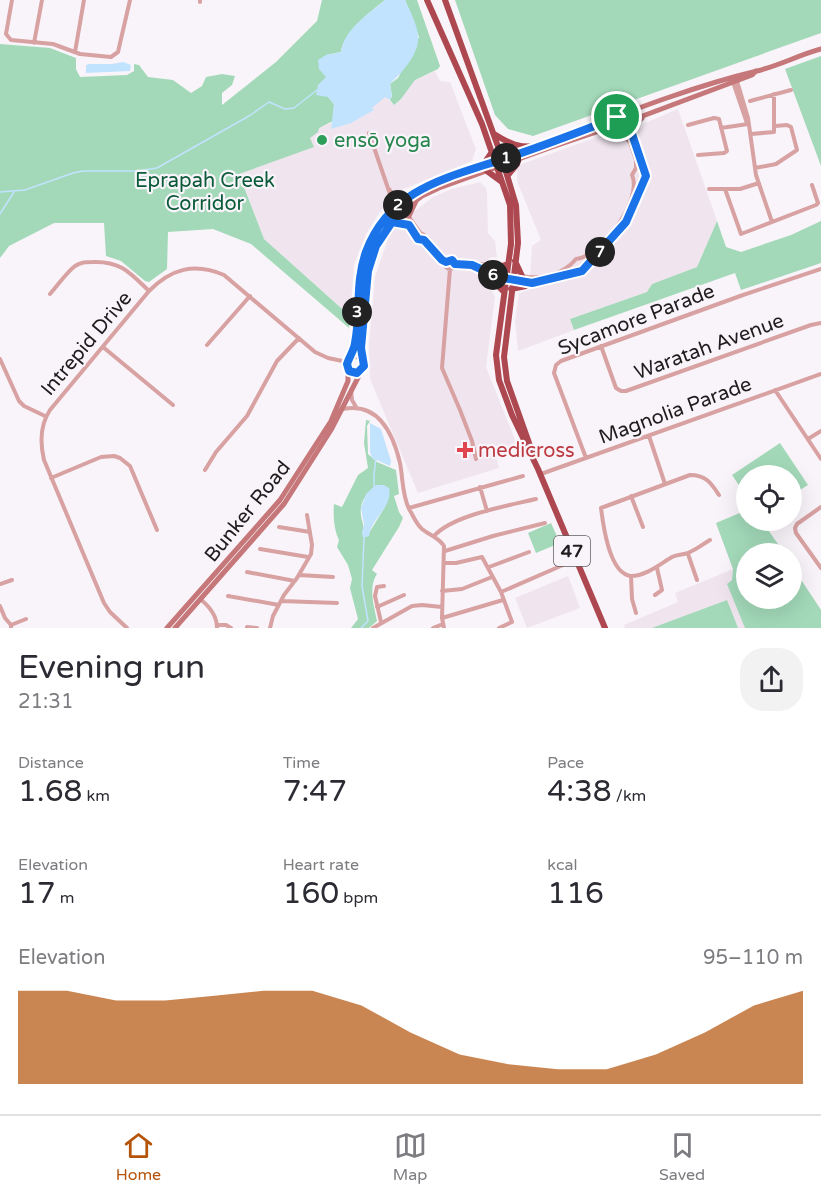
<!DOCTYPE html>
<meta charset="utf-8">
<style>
body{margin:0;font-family:"Varela Round",sans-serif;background:#f2f2f3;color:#2b2b33;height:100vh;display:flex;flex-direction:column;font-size:22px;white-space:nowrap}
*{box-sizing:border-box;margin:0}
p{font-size:20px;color:#7c7c81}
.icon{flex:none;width:33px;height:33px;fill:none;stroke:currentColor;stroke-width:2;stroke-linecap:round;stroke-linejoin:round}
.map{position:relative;height:628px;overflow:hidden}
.sheet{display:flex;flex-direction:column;background:#fff;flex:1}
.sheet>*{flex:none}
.fabs{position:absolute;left:736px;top:465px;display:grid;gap:12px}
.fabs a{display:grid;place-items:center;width:66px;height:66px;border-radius:50%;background:#fff;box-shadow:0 6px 24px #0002;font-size:30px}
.pin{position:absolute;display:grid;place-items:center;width:51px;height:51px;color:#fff;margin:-26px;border:3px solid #fff;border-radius:50%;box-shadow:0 2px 6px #0007}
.km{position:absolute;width:30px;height:30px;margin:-15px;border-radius:50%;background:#222;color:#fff;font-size:16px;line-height:30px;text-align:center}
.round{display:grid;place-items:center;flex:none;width:63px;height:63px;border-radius:24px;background:#f2f2f3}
.headline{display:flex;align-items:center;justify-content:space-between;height:102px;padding:0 18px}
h1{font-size:33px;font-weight:600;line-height:45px}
.figures{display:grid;grid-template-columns:repeat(3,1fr);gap:9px;height:102px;padding:6px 18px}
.figures div{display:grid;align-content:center}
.figures b{font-size:30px;font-weight:600}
.figures small{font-size:16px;font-weight:400}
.figures p{font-size:16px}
.chart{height:168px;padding:12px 18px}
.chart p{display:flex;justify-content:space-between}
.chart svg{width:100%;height:108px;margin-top:6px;fill:#b45309;opacity:.7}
.tabs{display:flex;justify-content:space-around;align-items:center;height:84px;border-top:2px solid #e1e1e2;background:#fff;font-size:16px;color:#7c7c81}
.tabs a{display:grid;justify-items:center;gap:3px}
.tabs .active{color:#b45309}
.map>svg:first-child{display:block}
.built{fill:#f0e5ef}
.green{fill:#a3d9b9;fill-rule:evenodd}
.water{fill:#c1e3fe}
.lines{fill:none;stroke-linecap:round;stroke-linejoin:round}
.stream{stroke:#c1e3fe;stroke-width:1.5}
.minor{stroke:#d8a1a2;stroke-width:4}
.secondary{stroke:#c57779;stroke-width:5}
.trunk{stroke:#ae4850;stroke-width:6}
.route-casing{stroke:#fff;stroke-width:12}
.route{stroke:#1a73e8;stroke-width:8}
.leisure-dot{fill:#2e9e5b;stroke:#f9f4f9;stroke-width:2}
.health-dot{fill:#e0444e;stroke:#f9f4f9;stroke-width:2}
.labels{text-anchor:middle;stroke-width:4.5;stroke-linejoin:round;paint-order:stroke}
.shield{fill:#f9f4f9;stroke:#605d5f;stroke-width:1.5}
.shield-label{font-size:18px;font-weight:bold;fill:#1e1c1d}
.leisure-label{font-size:20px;fill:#27864d;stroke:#f9f4f9;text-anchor:start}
.park-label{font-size:20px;fill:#095a38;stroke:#f9f4f9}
.street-label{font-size:20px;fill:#1e1c1d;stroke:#f9f4f9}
.health-label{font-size:20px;fill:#be3a42;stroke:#f9f4f9;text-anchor:start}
</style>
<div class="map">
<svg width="821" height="628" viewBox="0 0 821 628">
<rect width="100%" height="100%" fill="#f9f4f9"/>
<!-- built -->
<path class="built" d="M435 71 440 81 450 82 476 149 472 161 399 191 390 198 380 212 366 234 354 265 350 316 264 239 232 156 293 134 320 127 372 108 385 96 394 105 401 99 415 80Z
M678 109 717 221 697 267 652 284 647 292 570 319 574 330 518 351 515 321 519 293 529 290 532 246 541 240 517 181V168L522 164 611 132 618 134 622 137 637 132 645 123Z
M480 182 486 188 487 193 488 233 495 241 497 257 489 258 487 282 495 297 486 367 518 447 496 457 499 468 418 493 370 379 369 345 375 277 389 236 402 221 433 197 452 189Z
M747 510V520L762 521 784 553 747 554V598H792V566L821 610V628H625L624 625 678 602 675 593 733 569 716 523Z
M568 576 580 608 527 628 515 598Z"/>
<!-- green -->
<path class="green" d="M322 0H385C369 13 344 31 341 52L326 55 328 97 334 104 333 121 319 128 318 132 310 138 314 147 239 174 264 239 350 316 349 328 251 244 213 229 168 232 167 269 149 282 145 281 121 261 106 256 104 223H54L9 246 0 258V44L50 48 76 58V69L80 77 127 75 134 71V64L139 65 148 77 173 80 191 93 202 86 206 77 222 74 235 76 232 85 222 93V105L276 62 317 21Z
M405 0H417L440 66 438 69 415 80 401 99 394 105 390 100 392 96 390 84 398 78 419 37Z
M455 0H821V33L533 136 508 129 495 115Z
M821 56V166L785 69Z
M717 221 726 247 741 252 791 235 821 221V263L741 290 735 273 574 330 570 319 647 292 652 284 697 267Z
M366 420 370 421 367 426 368 454 377 462 396 470 399 494 394 496 399 512 403 518 399 527 372 570 377 574C368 587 374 606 377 621L369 628H351L358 619 350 588 352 579 348 565 337 547 339 540C334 530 333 515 334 504L342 507 358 475 368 468 364 443ZM376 485H384L385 507 369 533H362C365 525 362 523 361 515 359 502 367 493 376 485Z
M780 443 808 485 792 495V476H747V497L732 475Z
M747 510V520L762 521 784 553 747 554V598H792V566L821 610V628H745L727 584 732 580 733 569 716 523Z
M551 523 560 543 536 553 528 533Z
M727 600 738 628H652Z"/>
<!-- water -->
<path class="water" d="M385 0H405C410 11 417 24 418 36 420 54 401 73 390 84L392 96 390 100 385 97 372 108 374 110 372 111 351 123 331 129 334 104 328 97 316 95 318 85 326 77 319 69 318 60 326 55 341 52C345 28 368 15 385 0Z
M123 62 131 65 130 71 86 73V65L89 64H112Z
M370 423 381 429 391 461 390 466 372 458 370 452Z
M376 485H384L389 488C393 508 371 518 369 536L363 538 362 533 364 524 361 508 366 494Z"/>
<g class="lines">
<!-- stream -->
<path class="stream" d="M0 192 25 190 73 173 83 171H138L157 168 249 116 269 102 285 109 294 108 317 90
M0 214 14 192
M374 486V474L376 458
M361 628 368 621 362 586 364 538"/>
<!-- minor -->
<path class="minor" d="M12 0 6 34 11 40 53 44 80 54 111 57 118 52 130 0
M200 2V0
M34 43 42 0
M75 52 84 0
M737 81 748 118 756 175 772 222
M733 82 747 123
M750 101 791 90
M688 125 714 118 719 119 727 151 724 153 698 155
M721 128 748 124
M369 133 390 194 418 237
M751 134 774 132V94
M755 168 776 164 797 150 791 127 787 125 775 126
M389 189 421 234
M709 189H740L759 183
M725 189 741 234 816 205 818 203 812 185
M417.5 237a3.5 3.5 0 1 1 7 0a3.5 3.5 0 1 1-7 0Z
M424 240 441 259 446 262
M445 264a5 5 0 1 1 10 0a5 5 0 1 1-10 0Z
M455 264H482L498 272 509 274
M473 265 498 277 532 283 582 271 626 222 646 176 626 114
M450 269 442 368 460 410 472 441 476 459
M522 276C541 280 563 275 576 259 601 257 643 200 632 175L636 168V160L621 116
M50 294C58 285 66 273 75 266 81 262 86 262 93 262 121 261 130 273 149 291
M207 345 250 296
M601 346 616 388 621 391H626L811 325 821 323
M103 347 173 405
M0 359 19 401 24 406 45 416
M351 390 352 400 356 407
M775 390 821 459
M343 409C378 402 393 433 400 463 403 479 402 494 409 509 413 515 416 524 422 529 429 535 438 537 444 546L442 618 444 628
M649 436 665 484
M808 439 821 431
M586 458 554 373 556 365 561 361 743 295 821 269
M205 470 216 452 247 416 277 361 299 338
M541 474 821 374
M51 478 101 457 114 456 120 458 130 466 157 530
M480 487 487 511
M631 496 643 527
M821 507 797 524 795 528 796 533 821 568
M409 508 523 476
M279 527 310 532
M434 536C453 515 507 506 536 499
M710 540C703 544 697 549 690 552 685 555 678 554 672 557 660 564 646 576 631 576 609 574 603 524 601 508L690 475C706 475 711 483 719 495
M260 549 308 557
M445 551 493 536 545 523
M688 554 697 580
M444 563H456L482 557 501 592 512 622 499 628
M489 567 529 552
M247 572 295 581
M299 575 333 577
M631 576 632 599 636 613
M0 584 12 580
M442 591 462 589 492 577
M501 592 563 565
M655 595 662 590 657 568
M228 596 279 605
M200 599C209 606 217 616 217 628
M281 601 337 603
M0 606 5 618 11 625V628
M377 607 404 595
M442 618 503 600
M381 622 375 596 377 587 384 586
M11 625 26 619
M218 625H226L231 628
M247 627 257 628
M127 628 110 612 104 603 44 460C40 443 40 425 50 410L149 291C171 269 194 262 224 275L315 352 328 358 347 362
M270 628 273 616 284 595 297 578 311 554 312 545 307 515
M373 628 412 606 422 605 442 607
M433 628 443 624"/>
<!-- secondary -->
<path class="secondary" d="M613 127 630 141
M631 132 632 128 642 118
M409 216 417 199
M391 222 409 225
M350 358C367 313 348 273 379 227 390 210 405 197 423 188 455 170 492 164 525 151 601 123 678 90 757 71 778 66 799 55 821 49
M167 628 280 500 331 421 348 381V361L356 356 363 360
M175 628 284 504 331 430 364 366 361 348 366 283 374 252 387 228 401 212 422 196 439 188 552 147 632 120 752 75 756 71"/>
<!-- trunk -->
<path class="trunk" d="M427 0 482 124 510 205 511 244 496 355 499 380 512 415 538 469 605 628
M445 0 500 152 516 205 518 243 504 357 507 381 534 457
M494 134C510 144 519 148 538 146
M483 165 492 152
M487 171 502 182
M508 175 517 164 519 158
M515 261 522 276
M493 269 508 264
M498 277 500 288 504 292
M511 289 526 286 529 283"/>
</g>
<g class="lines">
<defs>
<path id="route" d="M621 116 624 123 628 122 646 176 626 222 582 271 532 283 498 277 472 265 455 264 452 260 446 262 442 260 424 240 418 239 409 225 392 222 376 246 368 271 361 348 364 366 357 373 349 371 347 364C349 357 354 351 355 343 361 313 355 282 366 252 390 187 451 177 509 157 546 145 583 130 621 116Z"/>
</defs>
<!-- route casing -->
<use href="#route" class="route-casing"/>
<!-- route -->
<use href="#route" class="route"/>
</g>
<!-- markers -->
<circle class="leisure-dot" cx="322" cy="140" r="6"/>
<path class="health-dot" d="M462 441h6v6h6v6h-6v6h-6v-6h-6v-6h6z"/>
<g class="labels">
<!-- shield labels -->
<rect class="shield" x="554" y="536" width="36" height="30" rx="4.5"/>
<g class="shield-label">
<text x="572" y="557">47</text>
</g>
<!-- leisure labels -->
<g class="leisure-label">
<text x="334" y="147">ensō yoga</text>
</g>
<!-- park labels -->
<g class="park-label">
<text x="205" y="187">Eprapah Creek<tspan x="205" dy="23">Corridor</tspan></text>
</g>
<!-- street labels -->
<g class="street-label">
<text transform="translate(636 319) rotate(-21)" y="7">Sycamore Parade</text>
<text transform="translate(86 343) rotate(-50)" y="7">Intrepid Drive</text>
<text transform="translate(709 346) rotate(-20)" y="7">Waratah Avenue</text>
<text transform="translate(675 410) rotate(-20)" y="7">Magnolia Parade</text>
<text transform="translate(247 511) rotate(-51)" y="7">Bunker Road</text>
</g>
<!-- health labels -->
<g class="health-label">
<text x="478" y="457">medicross</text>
</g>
</g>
</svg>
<div class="fabs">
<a><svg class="icon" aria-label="locate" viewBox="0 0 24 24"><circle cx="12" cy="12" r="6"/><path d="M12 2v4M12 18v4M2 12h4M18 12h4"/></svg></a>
<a><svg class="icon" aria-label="layers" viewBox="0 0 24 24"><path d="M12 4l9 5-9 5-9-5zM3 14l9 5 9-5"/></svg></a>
</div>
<div class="pin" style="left:617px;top:117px;background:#1e9e55"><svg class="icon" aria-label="arrive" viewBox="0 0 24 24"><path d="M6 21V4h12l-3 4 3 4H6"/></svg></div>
<b class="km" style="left:506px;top:158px">1</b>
<b class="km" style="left:398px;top:205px">2</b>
<b class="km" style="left:357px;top:312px">3</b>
<b class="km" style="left:493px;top:275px">6</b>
<b class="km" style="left:600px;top:252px">7</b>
</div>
<section class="sheet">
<div class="headline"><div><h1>Evening run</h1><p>21:31</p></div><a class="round"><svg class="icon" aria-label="share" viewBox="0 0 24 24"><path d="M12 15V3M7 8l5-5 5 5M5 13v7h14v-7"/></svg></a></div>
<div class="figures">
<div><p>Distance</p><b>1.68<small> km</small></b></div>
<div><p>Time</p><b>7:47</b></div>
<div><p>Pace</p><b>4:38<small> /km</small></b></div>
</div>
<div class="figures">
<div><p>Elevation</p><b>17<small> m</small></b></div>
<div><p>Heart rate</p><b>160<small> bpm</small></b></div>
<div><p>kcal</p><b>116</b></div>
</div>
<div class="chart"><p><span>Elevation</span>95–110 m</p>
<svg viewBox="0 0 160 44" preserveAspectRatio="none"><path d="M0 44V6L10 6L20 10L30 10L40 8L50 6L60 6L70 12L80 23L90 32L100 36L110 38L120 38L130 32L140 23L150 12L160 6V44z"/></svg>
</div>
</section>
<nav class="tabs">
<a class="active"><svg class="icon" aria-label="home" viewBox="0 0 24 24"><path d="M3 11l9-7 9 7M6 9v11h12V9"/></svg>Home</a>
<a><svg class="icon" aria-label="map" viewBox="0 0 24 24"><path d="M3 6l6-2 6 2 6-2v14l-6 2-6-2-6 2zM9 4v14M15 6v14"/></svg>Map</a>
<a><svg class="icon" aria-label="saved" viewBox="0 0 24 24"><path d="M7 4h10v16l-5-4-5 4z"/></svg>Saved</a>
</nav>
